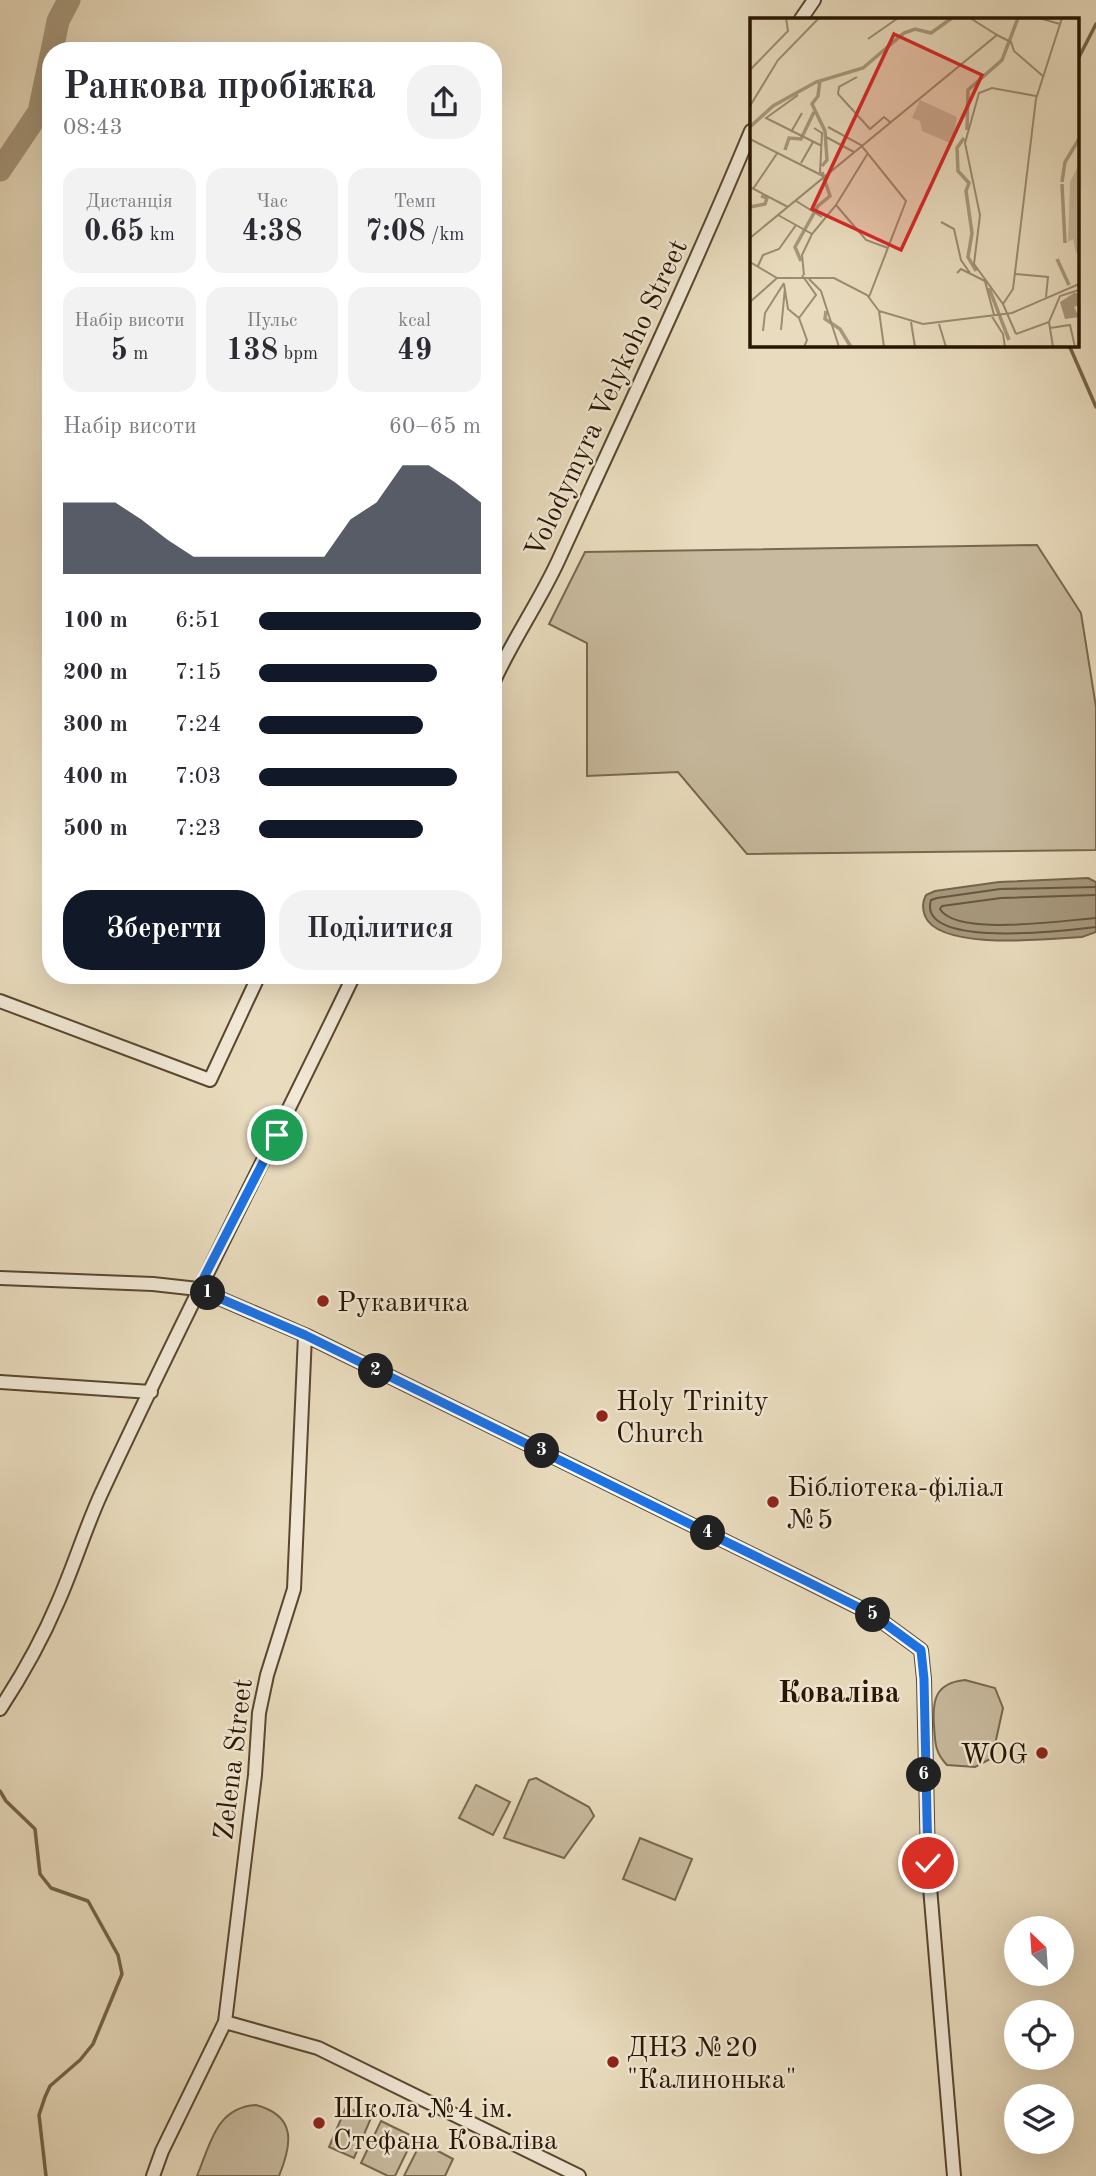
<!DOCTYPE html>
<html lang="uk">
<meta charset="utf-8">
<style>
body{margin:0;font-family:"Old Standard TT",serif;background:#f2f2f3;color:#2b2b33;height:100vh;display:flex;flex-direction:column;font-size:26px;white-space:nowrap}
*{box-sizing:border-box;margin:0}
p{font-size:23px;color:#7c7c81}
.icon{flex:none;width:38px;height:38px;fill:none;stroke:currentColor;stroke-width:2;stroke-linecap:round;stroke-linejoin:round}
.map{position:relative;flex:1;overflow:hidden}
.details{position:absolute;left:42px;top:42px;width:460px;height:942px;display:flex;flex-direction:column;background:#fff;border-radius:28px;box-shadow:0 7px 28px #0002}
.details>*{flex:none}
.needle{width:46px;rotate:335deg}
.controls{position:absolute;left:1004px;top:1916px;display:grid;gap:14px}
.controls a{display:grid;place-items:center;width:70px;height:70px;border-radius:50%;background:#fff;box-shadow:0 7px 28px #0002;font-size:35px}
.pin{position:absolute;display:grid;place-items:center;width:60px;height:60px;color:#fff;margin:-30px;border:4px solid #fff;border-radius:50%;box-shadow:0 2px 7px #0007}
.km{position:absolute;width:35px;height:35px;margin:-18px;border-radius:50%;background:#222;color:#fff;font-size:19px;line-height:35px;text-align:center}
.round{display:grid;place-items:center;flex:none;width:74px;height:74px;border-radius:28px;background:#f2f2f3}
.head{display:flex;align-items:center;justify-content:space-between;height:119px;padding:0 21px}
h1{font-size:38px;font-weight:800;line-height:52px}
.figures{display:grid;grid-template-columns:repeat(3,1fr);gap:10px;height:119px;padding:7px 21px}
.figures div{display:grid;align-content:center;border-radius:18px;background:#f2f2f3;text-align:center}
.figures b{font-size:30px;font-weight:800}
.figures small{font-size:19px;font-weight:400}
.figures p{font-size:19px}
.chart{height:196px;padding:14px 21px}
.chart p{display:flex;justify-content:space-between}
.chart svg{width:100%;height:126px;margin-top:7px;fill:#111827;opacity:.7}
.primary-button{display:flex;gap:14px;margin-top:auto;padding:14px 21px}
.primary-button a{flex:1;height:80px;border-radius:28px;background:#111827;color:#fff;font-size:28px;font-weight:800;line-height:80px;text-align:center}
.primary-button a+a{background:#f2f2f3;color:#2b2b33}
ul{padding:0 21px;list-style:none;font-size:23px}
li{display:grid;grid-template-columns:112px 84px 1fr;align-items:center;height:52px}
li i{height:18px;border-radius:9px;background:#111827}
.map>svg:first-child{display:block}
.green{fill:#c8ba9e;stroke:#78684f;stroke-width:2}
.water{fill:#a7987d;stroke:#74644b;stroke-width:2}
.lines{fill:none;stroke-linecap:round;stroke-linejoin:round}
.shore{stroke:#67563e;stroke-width:2}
.stream{stroke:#74644b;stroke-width:3.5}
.river{stroke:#a7987d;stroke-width:23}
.minor-casing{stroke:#584730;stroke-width:16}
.minor{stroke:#f1e8d5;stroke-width:12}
.route-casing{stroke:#fff;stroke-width:14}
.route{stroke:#1a73e8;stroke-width:9}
.poi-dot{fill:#8f2418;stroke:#f1e8d5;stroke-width:2.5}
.labels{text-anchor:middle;stroke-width:5;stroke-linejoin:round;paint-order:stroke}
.street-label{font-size:28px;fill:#271500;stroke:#f1e8d5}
.poi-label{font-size:28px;fill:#271500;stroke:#f1e8d5;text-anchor:start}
.neighbourhood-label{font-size:30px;font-weight:bold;fill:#271500;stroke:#f1e8d5}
.inset-river{fill:none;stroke:#a7987d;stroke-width:3.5}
.inset-road{fill:none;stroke:#9b8c72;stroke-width:2}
.view{fill:#d62828;fill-opacity:0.15;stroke:#d62828;stroke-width:3.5}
.inset-edge{fill:none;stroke:#271500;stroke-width:3.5}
</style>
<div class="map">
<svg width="1096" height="2176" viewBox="0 0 1096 2176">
<rect width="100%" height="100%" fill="#e9dcbe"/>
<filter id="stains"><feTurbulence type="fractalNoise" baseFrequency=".00286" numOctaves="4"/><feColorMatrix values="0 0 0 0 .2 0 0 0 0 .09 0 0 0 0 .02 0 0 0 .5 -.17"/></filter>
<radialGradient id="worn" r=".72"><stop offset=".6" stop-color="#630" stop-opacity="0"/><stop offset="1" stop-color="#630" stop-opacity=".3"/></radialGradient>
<!-- green -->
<path class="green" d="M1037 545 1081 613 1096 707V850L747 854 678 772 587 776V643L549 624 585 552Z
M965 1680 995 1688 1003 1708 992 1758 975 1767 947 1765C935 1753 935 1743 934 1725 932 1699 936 1683 965 1680Z
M536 1778 589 1807 594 1816 564 1858 504 1838 529 1780Z
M476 1785 510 1802 493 1835 459 1818Z
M640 1838 692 1859 675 1900 623 1879Z
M256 2105C297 2116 292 2144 279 2176H197C210 2145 216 2107 256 2105Z
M346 2107 371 2118 354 2158 329 2147Z
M381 2121 414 2137 395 2176H388L361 2163Z
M421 2142 453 2159 445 2176H404Z"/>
<!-- water -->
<path class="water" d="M1088 878 1096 882V932L1082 937C1049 939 939 951 925 916 922 908 922 902 926 895L935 891 999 882Z"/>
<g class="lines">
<!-- shore -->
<path class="shore" d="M1096 887 1000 889 937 898 931 900C916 950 1071 930 1096 927
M1096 895 1001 898 942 906 940 909C956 937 1066 920 1096 918"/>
<!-- stream -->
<path class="stream" d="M1077 61 1096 24
M1069 345 1096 407
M0 1791 6 1801 35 1829 40 1874 51 1888 88 1901 118 1955 122 1974 93 2044 80 2060 50 2086 45 2097 39 2115 46 2176"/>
<!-- river -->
<path class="river" d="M52 51 58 21 69 0
M0 170 39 112 51 55"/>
<defs>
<path id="minor" d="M801 19 814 0
M494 681C513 639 540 601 559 559 624 417 691 275 751 131
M0 1001 210 1080 259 975
M0 1278 153 1284 198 1289 305 1335 806 1581 872 1614 921 1650 924 1679 928 1863 954 2176
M0 1382 151 1392
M0 1709C23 1674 42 1640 58 1602 74 1566 85 1529 101 1494 182 1319 271 1148 354 975
M225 2022 318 2048 579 2176
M153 2176 162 2151 225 2022 255 1775 259 1713 267 1675 294 1589 305 1335"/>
</defs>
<!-- minor casing -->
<use href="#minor" class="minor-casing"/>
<!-- minor -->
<use href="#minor" class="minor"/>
</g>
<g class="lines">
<defs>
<path id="route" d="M277 1135 198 1289 305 1335 806 1581 872 1614 921 1650 924 1679 928 1863"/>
</defs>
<!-- route casing -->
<use href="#route" class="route-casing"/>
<!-- route -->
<use href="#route" class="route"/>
</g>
<!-- markers -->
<g class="poi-dot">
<circle cx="323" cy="1301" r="7"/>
<circle cx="602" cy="1416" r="7"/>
<circle cx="773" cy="1502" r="7"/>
<circle cx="1042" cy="1753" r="7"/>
<circle cx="613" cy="2062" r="7"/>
<circle cx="319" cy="2123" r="7"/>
</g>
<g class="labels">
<!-- street labels -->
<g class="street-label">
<text transform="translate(605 398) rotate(-65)" y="10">Volodymyra Velykoho Street</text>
<text transform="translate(232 1759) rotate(-83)" y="10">Zelena Street</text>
</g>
<!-- poi labels -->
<g class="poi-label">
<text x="337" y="1311">Рукавичка</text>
<text x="616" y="1410">Holy Trinity<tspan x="616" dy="32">Church</tspan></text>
<text x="787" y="1496">Бібліотека-філіал<tspan x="787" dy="32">№5</tspan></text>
<text x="1028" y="1763" text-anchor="end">WOG</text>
<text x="627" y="2056">ДНЗ №20<tspan x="627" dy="32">"Калинонька"</tspan></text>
<text x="333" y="2117">Школа №4 ім.<tspan x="333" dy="32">Стефана Коваліва</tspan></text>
</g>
<!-- neighbourhood labels -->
<g class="neighbourhood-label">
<text x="839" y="1702">Коваліва</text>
</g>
</g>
<!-- overview -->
<g transform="translate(750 18)">
<rect width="329" height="329" fill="#e9dcbe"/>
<path d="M170 82 207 99 202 126 172 113 170 103 162 100ZM329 146V234L326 235 323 221 318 224 320 164Z" fill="#c8ba9e"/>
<path d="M324 275H329V287L324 289 329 299 315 301 310 284Z" fill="#a7987d"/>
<path class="inset-river" d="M70 62 68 78 62 86 75 113 77 142 72 148M0 109 23 88 66 64 113 50 154 15 165 11 181 15 202 0M217 112 218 72 252 42 268 0M214 120 207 130 208 153 219 165 216 173 222 215 218 239 226 253M35 132 39 120 51 121 64 94M312 164 315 144 329 121M312 166 315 225M0 189 15 186 17 180 11 178M307 241 319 267M51 243 45 229 68 188 80 178 72 154M239 270 259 322M76 293 75 301 90 311 101 329"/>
<path class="inset-road" d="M220 0 247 17M289 0 310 6M118 21 148 0M0 52 38 13 36 0M107 59 89 69 88 76 120 111 134 99 140 104M48 77 16 100 72 128M0 88 28 42 69 0M78 109 111 127 156 183 119 279M64 110 72 115 70 155M41 114 52 95M76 119 104 134M0 121 73 158M51 145 63 124M0 169 38 189M3 171 28 134M46 183 72 199M86 187 116 222 138 230M28 197 62 216M191 204 204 211 211 242 220 255M0 220 247 17 261 24 264 33 294 59M0 244 27 260H84L117 277 129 293 173 306 262 295 329 266M8 248 13 237 29 231 46 207M207 255 211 251 235 263 244 297M265 256 298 259 296 279M54 257 52 237 62 216 86 187 118 135M59 261 71 273 89 329M34 266 38 291 49 300M0 284 27 260M253 286 224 246 230 197 215 125 229 75 242 70 286 78M129 293 134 329M241 297 253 316 255 329M49 300 66 277 52 257M49 300 57 322 54 329M161 304 165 329M299 304 303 329M189 306 196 329M300 310 320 307 325 329M31 312 35 270M13 313 15 295 34 265M266 316 253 286 263 271 286 81 312 0M266 316 299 304 310 278 329 272"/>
<path class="view" d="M144 16 232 57 151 232 62 191Z"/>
<rect width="329" height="329" class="inset-edge"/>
</g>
<rect width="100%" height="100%" filter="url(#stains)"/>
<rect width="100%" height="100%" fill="url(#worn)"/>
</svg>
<div class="controls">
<a><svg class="needle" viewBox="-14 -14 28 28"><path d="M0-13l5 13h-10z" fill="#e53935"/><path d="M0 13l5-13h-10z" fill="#7c7c81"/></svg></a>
<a><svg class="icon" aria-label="locate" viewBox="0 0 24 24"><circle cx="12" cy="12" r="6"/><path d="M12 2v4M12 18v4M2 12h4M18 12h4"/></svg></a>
<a><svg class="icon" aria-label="layers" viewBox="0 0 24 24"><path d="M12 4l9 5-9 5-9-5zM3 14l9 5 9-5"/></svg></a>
</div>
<div class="pin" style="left:277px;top:1135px;background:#1e9e55"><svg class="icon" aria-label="arrive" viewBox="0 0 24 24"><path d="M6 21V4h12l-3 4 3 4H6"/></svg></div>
<div class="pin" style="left:928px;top:1863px;background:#d93025"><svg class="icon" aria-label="check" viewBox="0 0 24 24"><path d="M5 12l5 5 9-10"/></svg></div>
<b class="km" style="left:208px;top:1293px">1</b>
<b class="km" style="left:376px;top:1371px">2</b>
<b class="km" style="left:542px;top:1451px">3</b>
<b class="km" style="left:708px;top:1533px">4</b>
<b class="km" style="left:873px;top:1615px">5</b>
<b class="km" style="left:924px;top:1775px">6</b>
<section class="details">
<div class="head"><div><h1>Ранкова пробіжка</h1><p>08:43</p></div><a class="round"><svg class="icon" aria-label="share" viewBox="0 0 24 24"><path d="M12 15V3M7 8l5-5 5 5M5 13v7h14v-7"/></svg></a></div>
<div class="figures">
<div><p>Дистанція</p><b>0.65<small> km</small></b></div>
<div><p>Час</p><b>4:38</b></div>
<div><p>Темп</p><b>7:08<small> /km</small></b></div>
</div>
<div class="figures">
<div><p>Набір висоти</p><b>5<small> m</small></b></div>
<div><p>Пульс</p><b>138<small> bpm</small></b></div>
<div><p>kcal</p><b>49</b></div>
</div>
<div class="chart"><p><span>Набір висоти</span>60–65 m</p>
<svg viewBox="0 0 160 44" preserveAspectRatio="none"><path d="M0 44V19L10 19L20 19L30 25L40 32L50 38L60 38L70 38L80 38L90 38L100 38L110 25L120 19L130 6L140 6L150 12L160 19V44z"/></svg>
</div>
<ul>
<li><b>100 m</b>6:51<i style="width:100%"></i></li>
<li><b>200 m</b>7:15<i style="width:80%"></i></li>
<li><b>300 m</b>7:24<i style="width:74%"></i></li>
<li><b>400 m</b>7:03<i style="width:89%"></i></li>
<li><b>500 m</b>7:23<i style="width:74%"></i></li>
</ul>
<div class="primary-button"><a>Зберегти</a><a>Поділитися</a></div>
</section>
</div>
